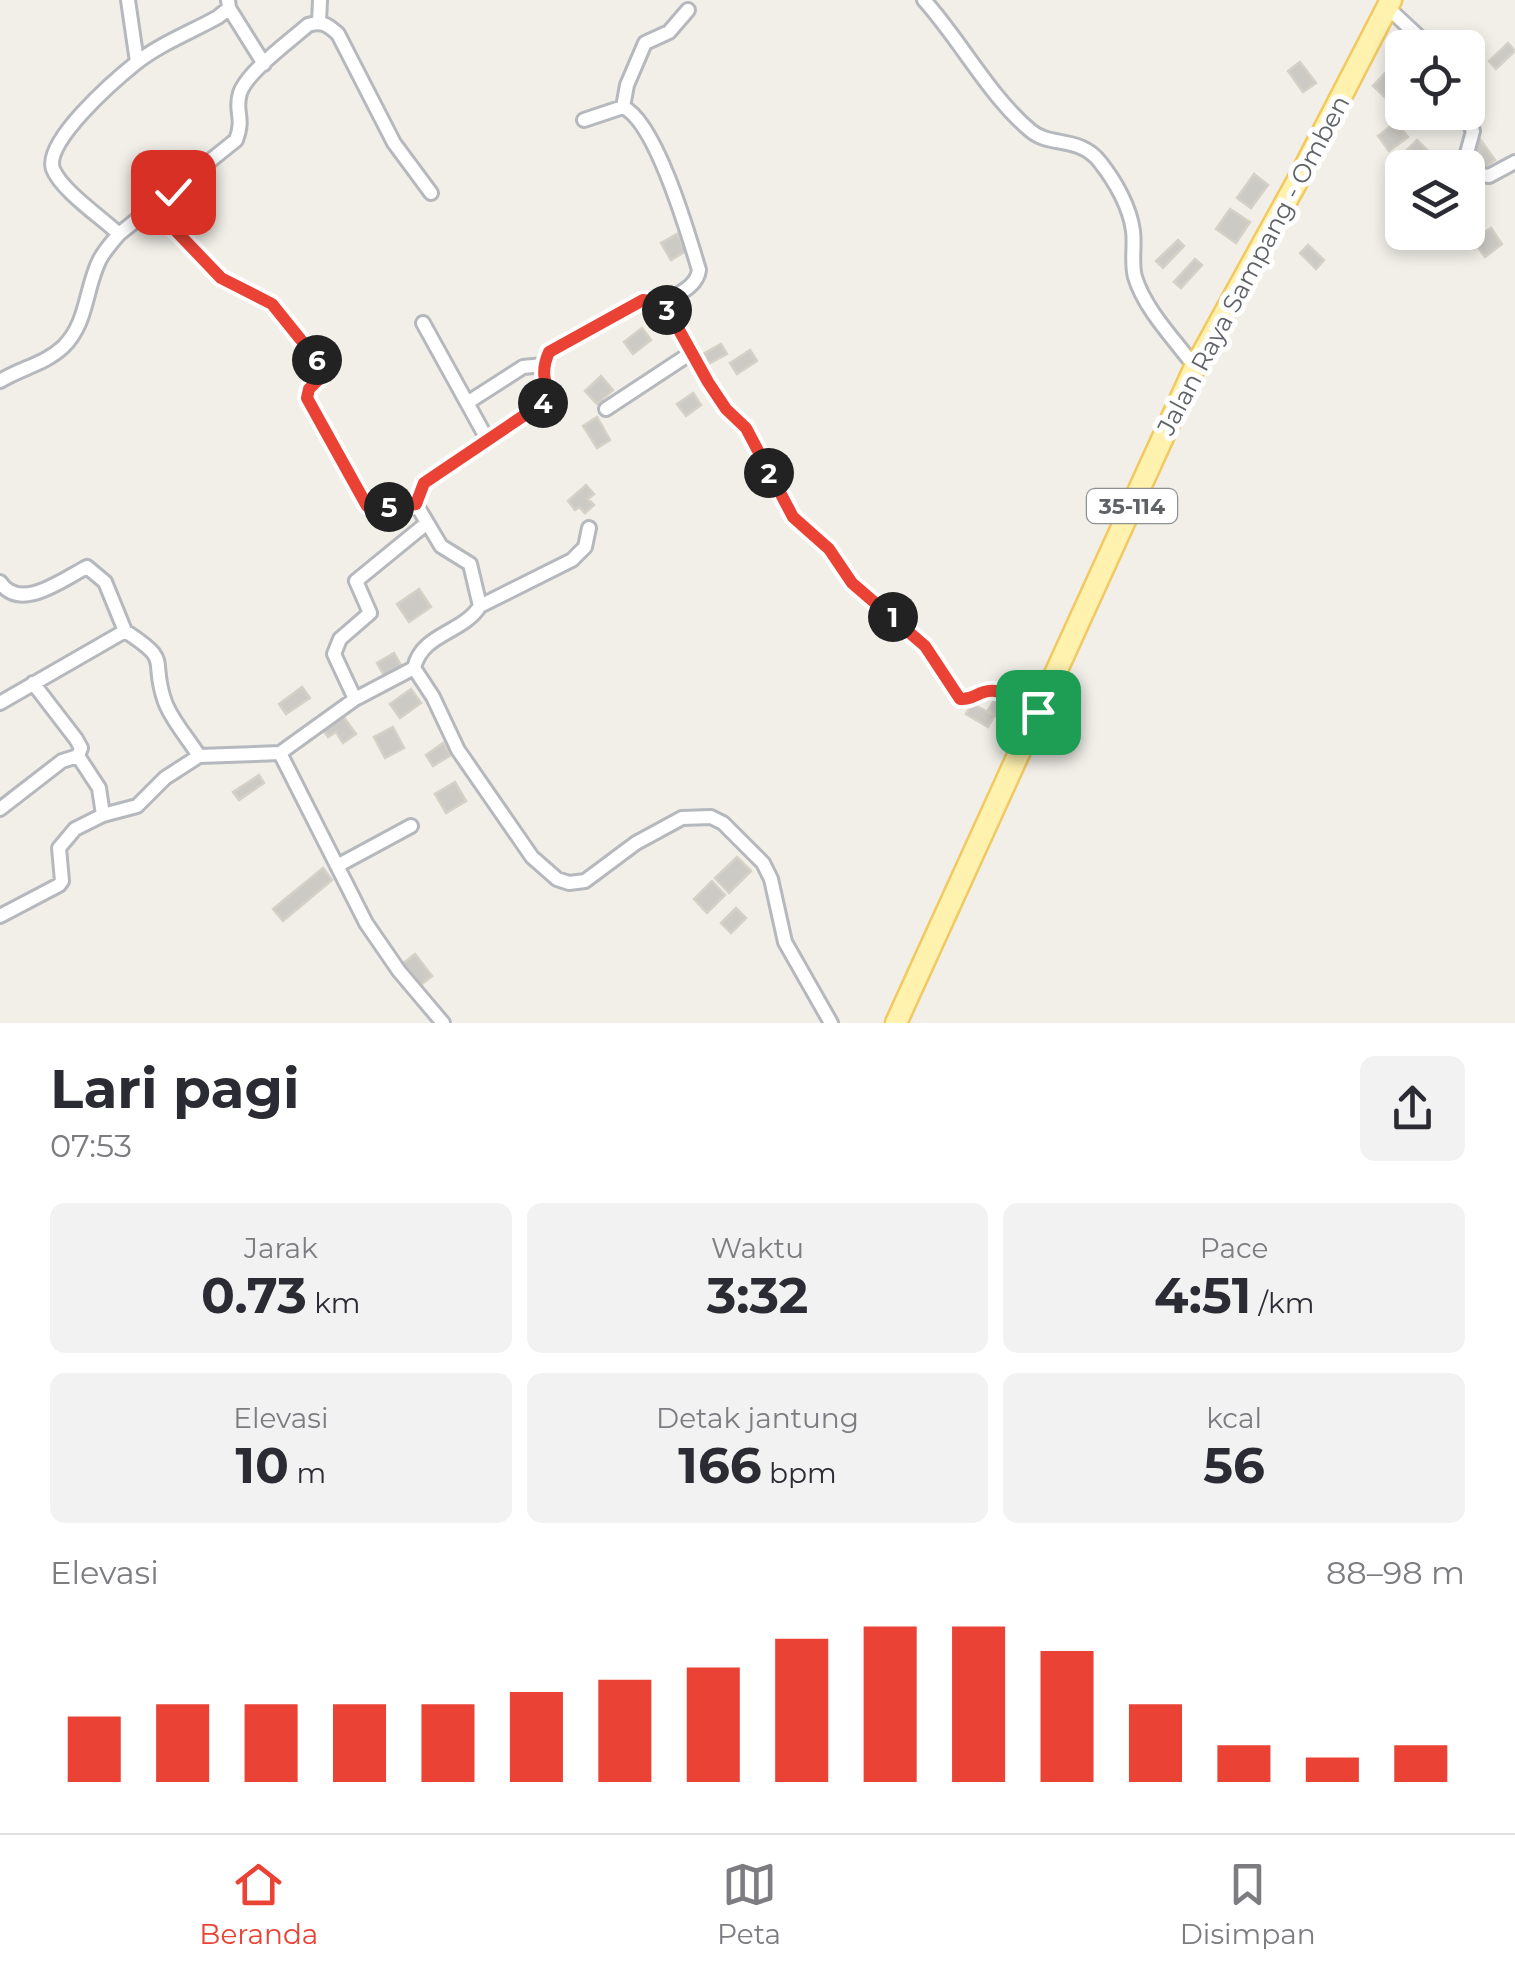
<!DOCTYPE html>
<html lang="id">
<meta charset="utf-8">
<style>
body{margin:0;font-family:Montserrat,sans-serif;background:#f2f2f3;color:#2b2b33;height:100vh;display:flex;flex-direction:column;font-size:38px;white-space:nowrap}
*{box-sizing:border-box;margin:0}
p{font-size:32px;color:#7c7c81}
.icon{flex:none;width:55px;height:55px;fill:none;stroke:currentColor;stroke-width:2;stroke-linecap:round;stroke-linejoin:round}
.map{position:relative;height:1023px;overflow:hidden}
.details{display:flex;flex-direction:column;background:#fff;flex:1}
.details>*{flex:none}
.fabs{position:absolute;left:1385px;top:30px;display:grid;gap:20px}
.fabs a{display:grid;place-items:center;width:100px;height:100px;border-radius:15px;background:#fff;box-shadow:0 5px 15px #0003;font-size:50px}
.pin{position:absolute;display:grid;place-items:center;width:85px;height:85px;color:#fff;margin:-42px;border-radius:20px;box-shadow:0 5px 15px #0006}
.km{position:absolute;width:50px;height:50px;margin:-25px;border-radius:50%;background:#222;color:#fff;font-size:28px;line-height:50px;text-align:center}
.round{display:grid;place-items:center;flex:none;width:105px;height:105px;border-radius:15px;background:#f2f2f3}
.summary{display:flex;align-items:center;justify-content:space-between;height:170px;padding:0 50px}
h1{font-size:55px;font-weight:700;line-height:75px}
.metrics{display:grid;grid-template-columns:repeat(3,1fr);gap:15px;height:170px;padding:10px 50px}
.metrics div{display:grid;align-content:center;border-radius:15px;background:#f2f2f3;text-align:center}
.metrics b{font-size:50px;font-weight:700}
.metrics small{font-size:28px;font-weight:400}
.metrics p{font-size:28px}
.chart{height:280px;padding:20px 50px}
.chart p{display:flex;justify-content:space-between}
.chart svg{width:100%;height:180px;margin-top:10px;stroke:#ea4335;stroke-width:6}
.tab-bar{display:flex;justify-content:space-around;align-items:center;height:140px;border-top:2px solid #e1e1e2;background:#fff;font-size:28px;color:#7c7c81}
.tab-bar a{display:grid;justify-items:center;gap:5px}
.tab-bar .current{color:#ea4335}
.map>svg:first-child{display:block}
.building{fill:#cccac5;stroke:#d6d1c6;stroke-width:2.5}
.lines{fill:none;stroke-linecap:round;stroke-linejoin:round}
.street-casing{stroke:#b5b8bc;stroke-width:18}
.primary-casing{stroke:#f2c960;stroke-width:25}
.street{stroke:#fff;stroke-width:12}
.primary{stroke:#fff2af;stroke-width:20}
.route-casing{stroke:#fff;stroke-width:20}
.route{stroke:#ea4335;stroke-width:12}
.labels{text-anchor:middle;stroke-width:10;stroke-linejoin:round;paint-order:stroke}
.shield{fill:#fff;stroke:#8f9295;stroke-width:2.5}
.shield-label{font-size:22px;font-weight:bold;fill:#5f6368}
.street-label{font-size:25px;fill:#5f6368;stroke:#fff}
</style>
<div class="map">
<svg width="1515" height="1023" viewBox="0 0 1515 1023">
<rect width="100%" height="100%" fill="#f1efe8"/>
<!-- building -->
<path class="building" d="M1405 25 1428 48H1402L1392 38Z
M1508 43 1515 51 1496 69 1489 61Z
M1402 55V87L1389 101 1373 86Z
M1300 62 1316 83 1303 92 1288 71Z
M1396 122 1408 137 1389 151 1378 136Z
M1480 139 1495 160 1485 167 1470 147Z
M1417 140 1430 153 1413 168 1401 156Z
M1254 174 1268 185 1251 208 1237 198Z
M1230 209 1250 222 1236 243 1216 229Z
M1491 228 1502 244 1485 257 1473 240Z
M677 234 686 251 671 260 661 243Z
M1178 240 1184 246 1163 268 1156 261Z
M1308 245 1324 260 1316 269 1300 253Z
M1195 259 1202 265 1181 288 1174 282Z
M642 328 651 340 633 354 624 342Z
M721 344 727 354 708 364 703 354Z
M750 350 757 361 737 374 730 363Z
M601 376 613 390 597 404 585 391Z
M693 393 701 405 686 416 677 404Z
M597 417 610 440 597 448 583 426Z
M586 485 594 494 588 499 594 505 585 513 579 507 575 510 568 501Z
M419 589 431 607 409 622 397 604Z
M394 653 402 667 385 677 377 663Z
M302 687 310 698 286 714 279 704Z
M411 689 421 703 400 718 390 704Z
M998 694 1021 708 1011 724 988 710Z
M972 703 994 716 988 727 966 714Z
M343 716 356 734 343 743 336 732 328 737 323 730Z
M393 727 404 748 385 758 374 737Z
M443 743 451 755 433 766 426 755Z
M259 775 264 783 239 800 233 792Z
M455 782 466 801 446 813 435 794Z
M737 857 751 871 729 893 715 878Z
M323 868 332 880 283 921 273 909Z
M712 881 725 895 707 913 694 899Z
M736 908 746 918 731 933 721 923Z
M415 954 432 976 418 987 401 965Z"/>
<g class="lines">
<defs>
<path id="street" d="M128 0 137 62
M924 0C961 41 989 96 1031 131 1050 147 1080 136 1100 162 1115 181 1130 207 1133 231 1135 246 1131 263 1135 277 1145 310 1175 340 1195 367
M1387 7 1431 48
M229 8 264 64
M319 22 320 0
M623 107 627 85 645 43 669 32 688 10
M1463 112 1473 131 1467 153 1481 175 1489 176 1515 162
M584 120 623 107C656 122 688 233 699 270 697 287 677 294 664 303
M154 208 221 279 272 304 322 366V376L309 389 307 398 367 507 381 510 416 504
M119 234C102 218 61 190 53 169 43 142 116 79 136 63 160 44 191 32 218 17L229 8 228 0
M423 323 487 439
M0 381C21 368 45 364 63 347 88 323 85 288 100 259 105 250 112 242 119 234L236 140C245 117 234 112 240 93 247 72 290 41 308 25 322 21 327 24 338 34L394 143 431 193
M467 403 523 367 543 365
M606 409 691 353
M0 582C20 613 63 579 87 567L105 582 125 631
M480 606 572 560 585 547 589 528
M33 683 76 739 81 748 78 756
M355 699 334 654 340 639 370 613 356 581 427 523
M0 703 125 631C174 663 149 657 165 702 172 721 188 738 199 756L280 753 366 923 399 971 443 1023
M280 753 355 699 414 668
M0 809 62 761 78 756 99 788 103 815
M337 866 411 826
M0 916 59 885 62 881 59 848 75 829 103 815 137 806 165 778 199 756
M831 1023 785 942 771 879 763 863 723 823 711 817 682 818 636 843 585 881 569 883 557 879 532 857 458 750 433 697 414 668C422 633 462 634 480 606L470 564 441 546 416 504 424 483 550 398C544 380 541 370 549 352L643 300 664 303 708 381 726 409 745 427 793 517 829 549 852 583 925 646 960 699C971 700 974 695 984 692 1003 686 1022 702 1038 712"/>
<path id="primary" d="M896 1023 1195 367 1299 178 1391 0"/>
</defs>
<!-- street casing -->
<use href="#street" class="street-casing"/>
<!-- primary casing -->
<use href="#primary" class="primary-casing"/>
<!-- street -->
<use href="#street" class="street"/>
<!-- primary -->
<use href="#primary" class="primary"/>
</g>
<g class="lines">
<defs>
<path id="route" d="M173 192 154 208 221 278 272 304 322 366V376L309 389 307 398 367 506 381 510 416 504 424 483 550 398C544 380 541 370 549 352L643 300 664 303 708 382 726 409 746 428 793 517 829 549 852 583 925 646 960 699C971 700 974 695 984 692 1003 686 1022 703 1038 712"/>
</defs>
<!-- route casing -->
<use href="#route" class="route-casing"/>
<!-- route -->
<use href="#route" class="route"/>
</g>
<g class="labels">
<!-- shield labels -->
<rect class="shield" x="1087" y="489" width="90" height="34" rx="8"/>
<g class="shield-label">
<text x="1132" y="514">35-114</text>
</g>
<!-- street labels -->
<g class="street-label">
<text transform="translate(1253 265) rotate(-62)" y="9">Jalan Raya Sampang - Omben</text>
</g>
</g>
</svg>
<div class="fabs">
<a><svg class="icon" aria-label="locate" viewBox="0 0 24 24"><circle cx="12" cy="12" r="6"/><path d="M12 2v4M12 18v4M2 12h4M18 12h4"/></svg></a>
<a><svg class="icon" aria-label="layers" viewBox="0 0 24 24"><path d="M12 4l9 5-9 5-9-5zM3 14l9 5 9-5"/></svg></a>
</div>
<div class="pin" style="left:1038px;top:712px;background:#1e9e55"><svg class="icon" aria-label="arrive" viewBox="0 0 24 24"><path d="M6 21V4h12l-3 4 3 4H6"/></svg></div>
<div class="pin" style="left:173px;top:192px;background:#d93025"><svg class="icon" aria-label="check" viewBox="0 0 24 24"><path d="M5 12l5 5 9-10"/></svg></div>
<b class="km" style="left:893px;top:617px">1</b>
<b class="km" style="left:769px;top:473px">2</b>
<b class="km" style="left:667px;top:310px">3</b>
<b class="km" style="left:543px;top:403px">4</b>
<b class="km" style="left:389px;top:507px">5</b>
<b class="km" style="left:317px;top:360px">6</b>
</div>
<section class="details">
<div class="summary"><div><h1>Lari pagi</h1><p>07:53</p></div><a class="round"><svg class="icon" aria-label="share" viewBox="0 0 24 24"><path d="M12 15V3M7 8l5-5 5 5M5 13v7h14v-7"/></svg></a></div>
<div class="metrics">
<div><p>Jarak</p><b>0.73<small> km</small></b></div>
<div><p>Waktu</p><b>3:32</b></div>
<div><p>Pace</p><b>4:51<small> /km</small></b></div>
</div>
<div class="metrics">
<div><p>Elevasi</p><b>10<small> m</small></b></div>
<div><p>Detak jantung</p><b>166<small> bpm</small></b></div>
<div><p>kcal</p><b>56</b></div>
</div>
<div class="chart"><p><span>Elevasi</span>88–98 m</p>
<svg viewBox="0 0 160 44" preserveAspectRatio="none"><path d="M5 44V28M15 44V25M25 44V25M35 44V25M45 44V25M55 44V22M65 44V19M75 44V16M85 44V9M95 44V6M105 44V6M115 44V12M125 44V25M135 44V35M145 44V38M155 44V35"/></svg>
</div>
</section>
<nav class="tab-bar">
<a class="current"><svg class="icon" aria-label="home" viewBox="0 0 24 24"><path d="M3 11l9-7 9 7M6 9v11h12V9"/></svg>Beranda</a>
<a><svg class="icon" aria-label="map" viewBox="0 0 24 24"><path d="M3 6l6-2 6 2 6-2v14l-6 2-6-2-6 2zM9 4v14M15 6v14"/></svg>Peta</a>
<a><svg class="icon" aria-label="saved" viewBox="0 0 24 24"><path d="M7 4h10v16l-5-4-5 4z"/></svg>Disimpan</a>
</nav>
